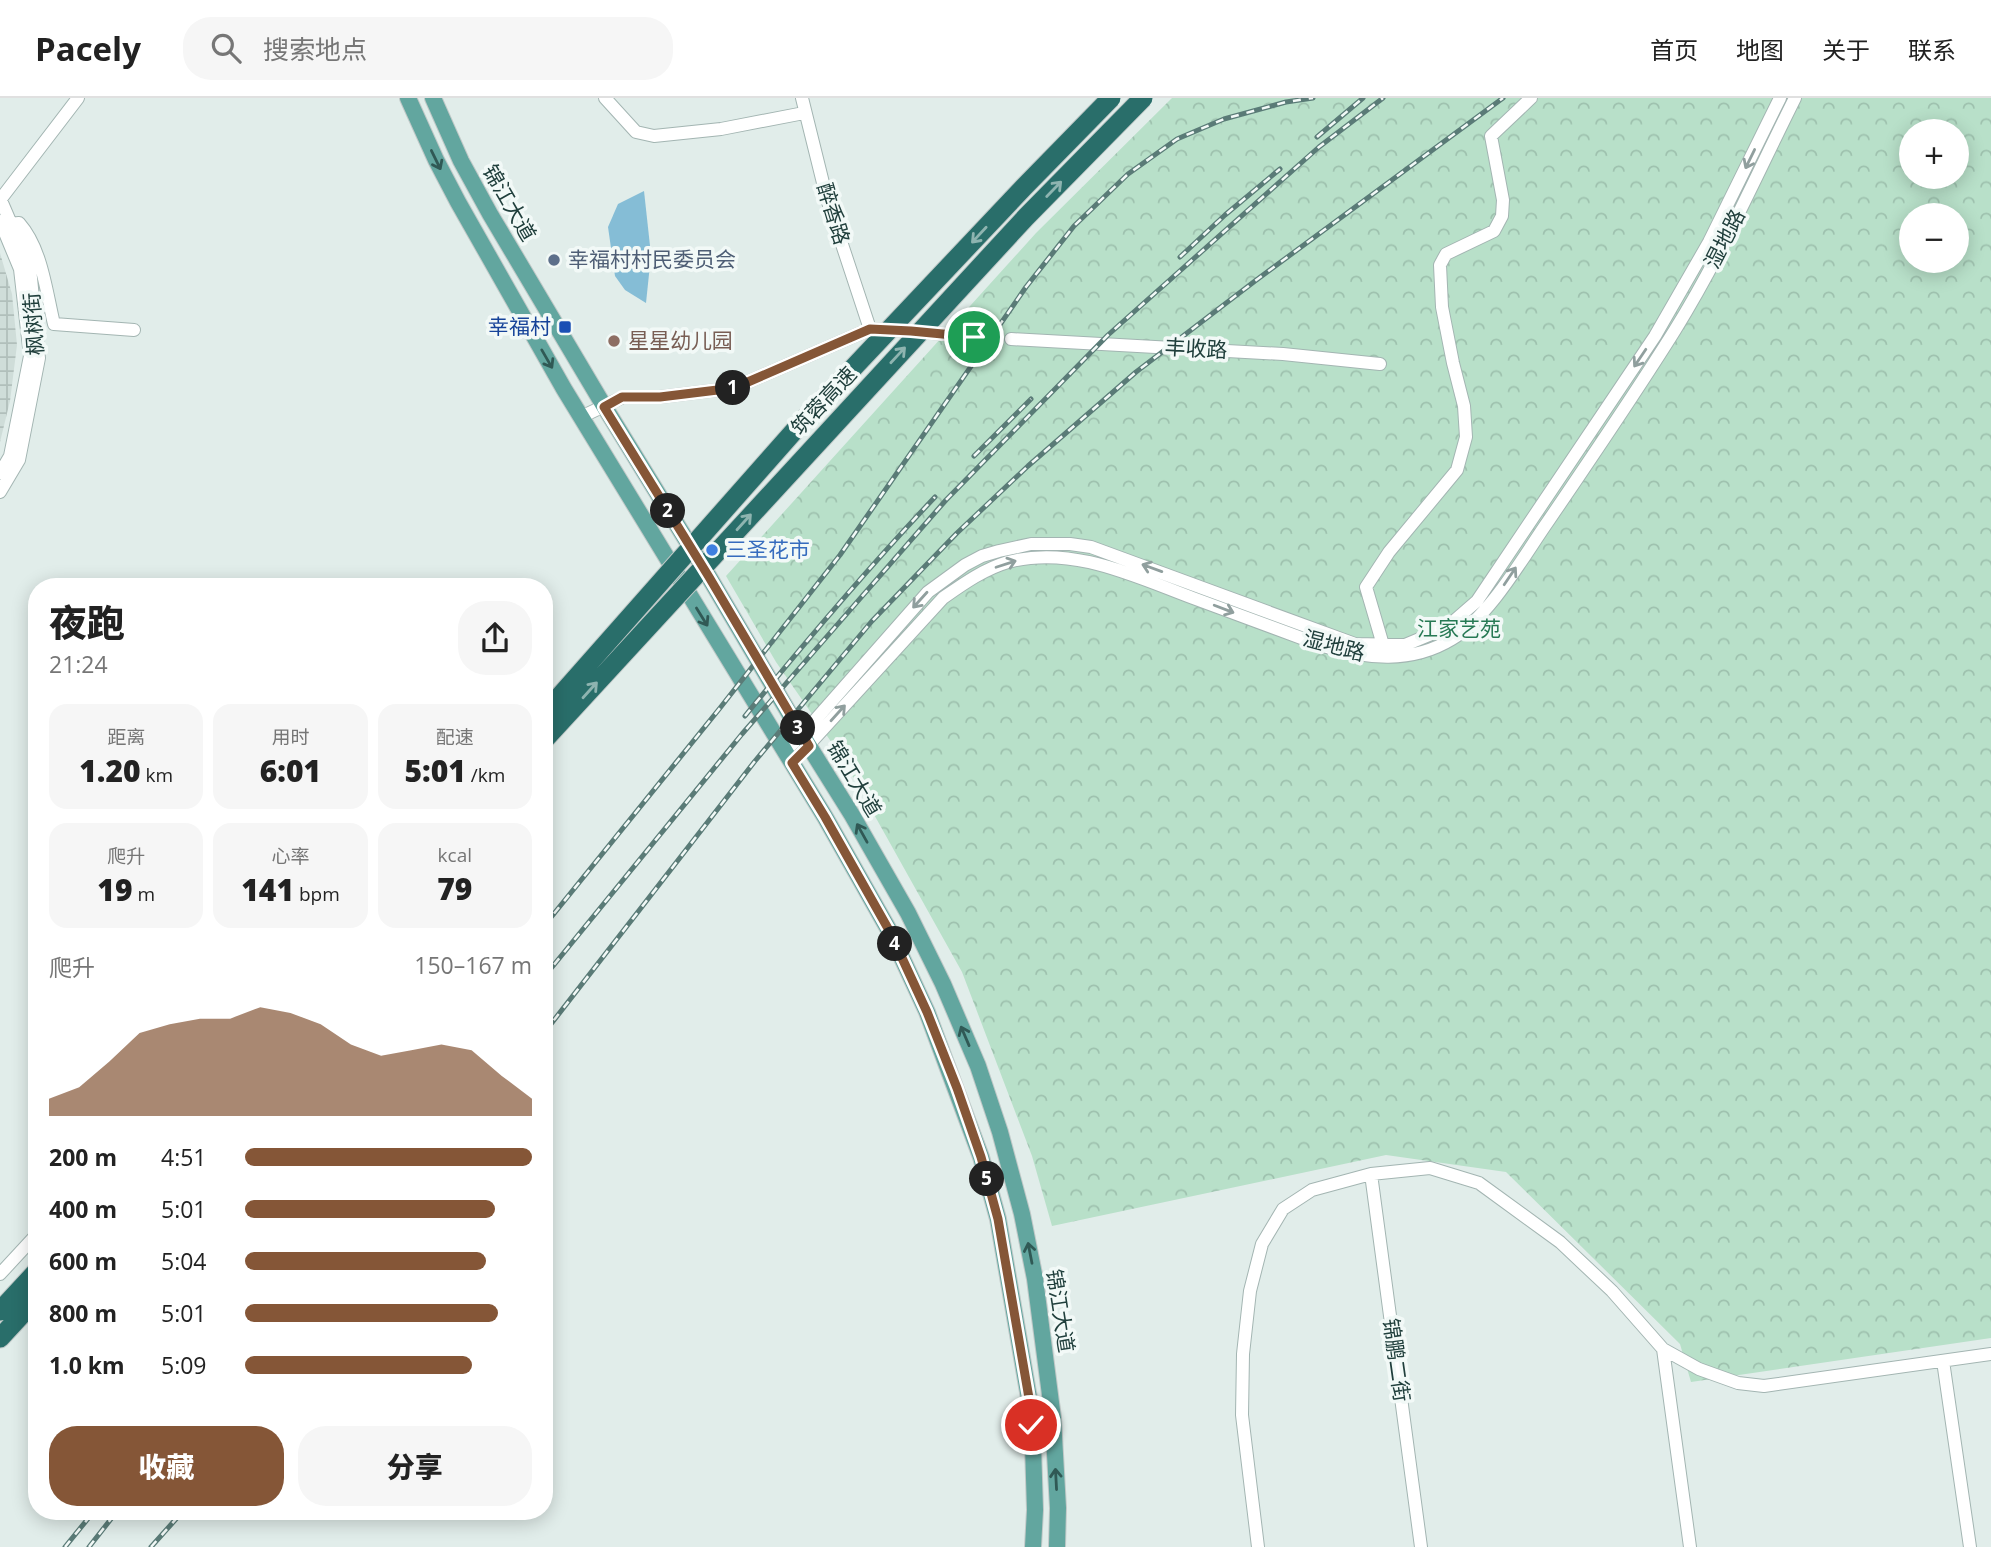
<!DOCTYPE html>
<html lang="zh">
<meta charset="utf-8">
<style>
body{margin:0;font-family:"Open Sans","Noto Sans SC",sans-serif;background:#f6f6f6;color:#222;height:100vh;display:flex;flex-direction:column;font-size:26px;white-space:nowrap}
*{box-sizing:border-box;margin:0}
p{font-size:23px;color:#767676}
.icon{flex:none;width:38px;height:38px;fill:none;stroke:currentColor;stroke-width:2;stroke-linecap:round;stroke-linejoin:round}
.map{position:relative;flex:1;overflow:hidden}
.side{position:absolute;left:28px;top:480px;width:525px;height:942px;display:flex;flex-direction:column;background:#fff;border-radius:28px;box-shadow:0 4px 18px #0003}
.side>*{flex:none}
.fabs{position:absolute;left:1899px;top:21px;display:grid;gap:14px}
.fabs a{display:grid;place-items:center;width:70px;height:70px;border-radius:50%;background:#fff;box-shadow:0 4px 18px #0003;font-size:35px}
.pin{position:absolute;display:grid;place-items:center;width:60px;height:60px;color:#fff;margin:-30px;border:4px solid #fff;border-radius:50%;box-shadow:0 2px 7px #0007}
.km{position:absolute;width:35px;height:35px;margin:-18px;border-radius:50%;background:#222;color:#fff;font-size:19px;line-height:35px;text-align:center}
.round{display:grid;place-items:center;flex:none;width:74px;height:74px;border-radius:28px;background:#f6f6f6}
.head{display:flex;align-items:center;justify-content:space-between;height:119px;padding:0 21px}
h1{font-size:38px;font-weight:800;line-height:52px}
.stats{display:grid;grid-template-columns:repeat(3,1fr);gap:10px;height:119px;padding:7px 21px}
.stats div{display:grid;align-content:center;border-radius:18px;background:#f6f6f6;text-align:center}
.stats b{font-size:30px;font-weight:800}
.stats small{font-size:19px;font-weight:400}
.stats p{font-size:19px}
.chart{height:196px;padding:14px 21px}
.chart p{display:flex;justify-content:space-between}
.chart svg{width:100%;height:126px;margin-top:7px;fill:#855637;opacity:.7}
.primary-button{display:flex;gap:14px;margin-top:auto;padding:14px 21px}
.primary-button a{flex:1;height:80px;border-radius:28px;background:#855637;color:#fff;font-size:28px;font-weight:800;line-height:80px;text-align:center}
.primary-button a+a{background:#f6f6f6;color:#222}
ul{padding:0 21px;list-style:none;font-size:23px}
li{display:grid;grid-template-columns:112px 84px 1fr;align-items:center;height:52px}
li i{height:18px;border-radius:9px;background:#855637}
header{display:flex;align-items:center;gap:42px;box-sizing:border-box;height:98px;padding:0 35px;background:#fff;border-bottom:2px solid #e0e0e0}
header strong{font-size:33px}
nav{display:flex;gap:38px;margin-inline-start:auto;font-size:24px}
.search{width:490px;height:63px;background:#f6f6f6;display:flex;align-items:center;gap:18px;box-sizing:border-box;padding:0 24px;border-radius:28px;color:#767676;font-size:26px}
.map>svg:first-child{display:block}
.industrial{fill:url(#industrial-grid)}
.forest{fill:url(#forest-crowns);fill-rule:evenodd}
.water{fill:#85bdd6}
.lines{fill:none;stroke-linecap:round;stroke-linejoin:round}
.minor-tunnel{stroke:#bacac7;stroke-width:12;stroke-dasharray:12 6;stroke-linecap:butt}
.minor-casing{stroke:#a3b5b2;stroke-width:14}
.major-casing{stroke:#c1c9c8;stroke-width:18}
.highway-casing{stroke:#c1c9c8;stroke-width:21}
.minor{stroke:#fff;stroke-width:12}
.major{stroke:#62a69f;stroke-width:16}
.highway{stroke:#296e6a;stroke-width:19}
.rail-casing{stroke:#5a7b77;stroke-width:5}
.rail{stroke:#f2f9f7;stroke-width:2.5;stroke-dasharray:8;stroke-linecap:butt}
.highway-bridge-casing{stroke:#c1c9c8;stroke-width:21;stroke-linecap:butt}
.highway-bridge{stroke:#296e6a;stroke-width:19}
.oneway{stroke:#909f9e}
.oneway2{stroke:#305955}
.oneway3{stroke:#8eb4b0}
.route-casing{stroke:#fff;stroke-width:14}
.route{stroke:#855637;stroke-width:9}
.service-dot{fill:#5c6f8a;stroke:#f2f9f7;stroke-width:2.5}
.transit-dot{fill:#1a4fb4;stroke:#f2f9f7;stroke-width:2.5}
.education-dot{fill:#8d6e63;stroke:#f2f9f7;stroke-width:2.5}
.shop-dot{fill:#3f7fe0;stroke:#f2f9f7;stroke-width:2.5}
.labels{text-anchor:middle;stroke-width:7;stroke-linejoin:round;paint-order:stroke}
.street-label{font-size:21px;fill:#203f3c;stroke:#f2f9f7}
.service-label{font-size:21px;fill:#4e5e75;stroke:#f2f9f7;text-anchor:start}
.transit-label{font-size:21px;fill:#164399;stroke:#f2f9f7;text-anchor:end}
.education-label{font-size:21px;fill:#785e54;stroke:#f2f9f7;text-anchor:start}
.shop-label{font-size:21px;fill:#366cbe;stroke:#f2f9f7;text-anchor:start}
.park-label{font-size:21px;fill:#277954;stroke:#f2f9f7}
</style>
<header>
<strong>Pacely</strong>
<div class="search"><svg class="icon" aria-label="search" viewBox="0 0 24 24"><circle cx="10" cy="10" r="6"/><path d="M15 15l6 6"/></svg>搜索地点</div>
<nav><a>首页</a><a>地图</a><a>关于</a><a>联系</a></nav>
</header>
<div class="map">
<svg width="1991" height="1449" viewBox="0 0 1991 1449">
<defs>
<pattern id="industrial-grid" width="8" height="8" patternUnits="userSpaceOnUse" patternTransform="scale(1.75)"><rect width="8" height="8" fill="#cfddd9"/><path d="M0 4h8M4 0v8" fill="none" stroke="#b1bfbb"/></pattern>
<pattern id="forest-crowns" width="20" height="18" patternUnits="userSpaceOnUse" patternTransform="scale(1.75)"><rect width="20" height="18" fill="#b8e0c9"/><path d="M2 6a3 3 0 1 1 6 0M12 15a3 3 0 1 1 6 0" fill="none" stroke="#9ec1ae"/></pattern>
</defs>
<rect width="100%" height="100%" fill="#e1edea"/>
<!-- industrial -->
<path class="industrial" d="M0 155 12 196 17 247 10 303 0 344Z"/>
<!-- forest -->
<path class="forest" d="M1172 0H1991V1240L1691 1284 1680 1246 1506 1074 1386 1057 1052 1128 1032 1058 962 874 843 661 776 564 726 478 1036 135ZM1911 33H1956V79H1911ZM1911 117H1956V163H1911Z"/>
<!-- water -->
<path class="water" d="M644 93 651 157 646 205 625 192 615 178 608 129 618 106Z"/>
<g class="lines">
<!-- minor-tunnel -->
<path class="minor-tunnel" d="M974 239 1011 241"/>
<defs>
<path id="minor" d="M605 0 636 34 654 38 721 31 804 15
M802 0 827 101 870 231
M0 100 30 170 39 260 19 362 0 394
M0 102 78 0
M0 123 20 171 30 258 10 358 0 375
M9 126 19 125C42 151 46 193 54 226L134 232
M1011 241 1283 256 1380 266
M581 319 623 299H660L734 290 870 231 911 233 974 239
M1383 547 1366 489 1389 454 1457 372 1466 339 1464 308 1453 265 1442 209 1440 167 1446 156 1494 133 1502 118 1503 102 1491 38 1531 0
M785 653 802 637 928 494 965 467 982 458 999 453 1031 446H1070L1091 449 1355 546 1405 547 1429 537 1454 523 1477 503 1655 238 1709 144 1780 0
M792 665 943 500C963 486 984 471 1008 464 1072 447 1134 478 1193 500 1237 516 1280 532 1323 548 1367 561 1411 566 1452 541 1491 517 1523 459 1549 422 1592 359 1635 296 1675 232 1721 158 1756 78 1795 0
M1371 1076 1421 1449
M0 1176 37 1136
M1663 1251 1690 1449
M1943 1263 1970 1449
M1258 1449 1242 1317 1243 1256 1250 1193 1262 1146 1283 1111 1312 1092 1371 1076 1430 1070 1479 1085 1560 1144 1612 1193 1663 1251 1699 1271 1738 1285 1764 1288 1991 1256"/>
<path id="major" d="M408 0 436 62 458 104 564 291 825 719 890 834 927 914 981 1059 998 1121 1029 1300 1033 1348 1035 1412 1033 1449
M433 0 461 63 490 116 604 308 709 479 802 637 852 717 908 815 943 886 978 968 1000 1034 1022 1116 1035 1181 1053 1320 1058 1410 1057 1449"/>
<path id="highway" d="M0 1213 37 1173
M0 1240 37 1200"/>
</defs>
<!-- minor casing -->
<use href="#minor" class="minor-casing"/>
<!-- major casing -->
<use href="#major" class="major-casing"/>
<!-- highway casing -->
<use href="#highway" class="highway-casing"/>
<!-- minor -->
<use href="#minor" class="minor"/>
<!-- major -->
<use href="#major" class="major"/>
<!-- highway -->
<use href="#highway" class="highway"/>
<defs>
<path id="rail" d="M1317 39 1363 0
M1180 159 1225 117 1280 71
M974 358 1031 301
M745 618C806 543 869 469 935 399
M544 828 720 610 840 457 1026 189 1074 128 1128 76 1177 41 1224 21 1286 4 1313 0
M544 879 742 636 946 402 1108 237 1319 49 1383 0
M544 935 755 663 872 523 957 435 1028 368 1136 274 1255 183 1503 0
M163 1414 165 1412
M65 1449 95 1412
M89 1449 118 1412
M151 1449 184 1412"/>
</defs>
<!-- rail casing -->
<use href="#rail" class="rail-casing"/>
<!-- rail -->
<use href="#rail" class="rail"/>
<defs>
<path id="highway-bridge" d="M544 616 803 323 1024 89 1111 0
M544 642 1026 119 1143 0"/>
</defs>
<!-- highway-bridge casing -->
<use href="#highway-bridge" class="highway-bridge-casing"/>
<!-- highway-bridge -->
<use href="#highway-bridge" class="highway-bridge"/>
</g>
<!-- one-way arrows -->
<defs><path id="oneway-shaft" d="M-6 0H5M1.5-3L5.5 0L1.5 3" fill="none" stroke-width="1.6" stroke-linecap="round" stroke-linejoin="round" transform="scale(1.75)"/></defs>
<g class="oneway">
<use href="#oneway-shaft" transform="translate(1750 61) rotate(116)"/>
<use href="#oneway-shaft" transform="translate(1640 260) rotate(124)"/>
<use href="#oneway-shaft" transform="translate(1006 466) rotate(-18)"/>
<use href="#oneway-shaft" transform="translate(1152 470) rotate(-160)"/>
<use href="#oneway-shaft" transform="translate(1510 478) rotate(-56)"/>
<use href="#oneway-shaft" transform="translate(920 502) rotate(132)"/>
<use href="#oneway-shaft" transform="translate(1224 511) rotate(21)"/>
<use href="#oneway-shaft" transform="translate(838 615) rotate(-48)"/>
</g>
<g class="oneway2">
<use href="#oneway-shaft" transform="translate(436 62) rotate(64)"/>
<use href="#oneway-shaft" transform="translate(547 261) rotate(60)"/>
<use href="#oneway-shaft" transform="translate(702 519) rotate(58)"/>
<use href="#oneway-shaft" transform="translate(862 735) rotate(-119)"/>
<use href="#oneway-shaft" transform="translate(965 938) rotate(-113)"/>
<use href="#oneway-shaft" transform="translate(1030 1155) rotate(-101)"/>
<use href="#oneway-shaft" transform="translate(1056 1381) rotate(-93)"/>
</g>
<g class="oneway3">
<use href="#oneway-shaft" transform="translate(1054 91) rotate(-46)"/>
<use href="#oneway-shaft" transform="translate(979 137) rotate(133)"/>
<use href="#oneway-shaft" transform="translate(898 257) rotate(-47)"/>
<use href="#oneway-shaft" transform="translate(744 424) rotate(-48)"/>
<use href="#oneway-shaft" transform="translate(590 592) rotate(-48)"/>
</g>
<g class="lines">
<defs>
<path id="route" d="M974 239 911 233 870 231 734 290 660 299H622L604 309 709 479 809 648 792 665 825 719 890 834 927 914 957 990 981 1059 998 1121 1029 1300 1031 1327"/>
</defs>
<!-- route casing -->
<use href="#route" class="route-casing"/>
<!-- route -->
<use href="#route" class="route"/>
</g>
<!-- markers -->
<circle class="service-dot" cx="554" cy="162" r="7"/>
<rect class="transit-dot" x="558" y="222" width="14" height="14" rx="3.5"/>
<circle class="education-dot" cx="614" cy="243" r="7"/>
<circle class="shop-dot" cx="712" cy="452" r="7"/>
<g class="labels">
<!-- street labels -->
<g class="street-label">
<text transform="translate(509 105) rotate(60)" y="7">锦江大道</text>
<text transform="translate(833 116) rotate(73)" y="7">醉香路</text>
<text transform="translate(1725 141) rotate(-63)" y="7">湿地路</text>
<text transform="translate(34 226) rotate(-94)" y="7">枫树街</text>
<text transform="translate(1196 251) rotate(3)" y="7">丰收路</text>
<text transform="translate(824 303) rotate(-47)" y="7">筑蓉高速</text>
<text transform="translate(1334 548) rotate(15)" y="7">湿地路</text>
<text transform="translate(854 681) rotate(59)" y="7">锦江大道</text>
<text transform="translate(1060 1213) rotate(81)" y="7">锦江大道</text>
<text transform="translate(1396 1262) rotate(82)" y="7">锦鹏二街</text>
</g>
<!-- service labels -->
<g class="service-label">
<text x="568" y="169">幸福村村民委员会</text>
</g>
<!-- transit labels -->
<g class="transit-label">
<text x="551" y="236">幸福村</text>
</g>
<!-- education labels -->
<g class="education-label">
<text x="628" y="250">星星幼儿园</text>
</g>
<!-- shop labels -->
<g class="shop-label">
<text x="726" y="459">三圣花市</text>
</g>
<!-- park labels -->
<g class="park-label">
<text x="1459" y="538">江家艺苑</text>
</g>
</g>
</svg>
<div class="fabs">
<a>+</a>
<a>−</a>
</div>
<div class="pin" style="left:974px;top:239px;background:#1e9e55"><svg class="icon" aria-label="arrive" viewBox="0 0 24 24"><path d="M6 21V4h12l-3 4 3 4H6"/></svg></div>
<div class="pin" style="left:1031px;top:1327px;background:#d93025"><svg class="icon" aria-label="check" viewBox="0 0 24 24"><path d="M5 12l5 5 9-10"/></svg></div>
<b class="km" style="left:733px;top:290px">1</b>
<b class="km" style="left:668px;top:413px">2</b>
<b class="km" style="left:798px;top:630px">3</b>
<b class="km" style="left:895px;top:846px">4</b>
<b class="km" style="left:987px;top:1081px">5</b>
<section class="side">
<div class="head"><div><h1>夜跑</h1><p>21:24</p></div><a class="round"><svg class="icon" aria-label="share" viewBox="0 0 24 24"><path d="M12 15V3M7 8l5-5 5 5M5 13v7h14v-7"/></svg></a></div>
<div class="stats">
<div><p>距离</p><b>1.20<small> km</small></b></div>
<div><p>用时</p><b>6:01</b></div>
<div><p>配速</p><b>5:01<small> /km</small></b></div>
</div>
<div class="stats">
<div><p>爬升</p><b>19<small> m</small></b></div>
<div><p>心率</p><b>141<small> bpm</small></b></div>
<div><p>kcal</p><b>79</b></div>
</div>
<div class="chart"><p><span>爬升</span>150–167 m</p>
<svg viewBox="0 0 160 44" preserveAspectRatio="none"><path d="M0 44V38L10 34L20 25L30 15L40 12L50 10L60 10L70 6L80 8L90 12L100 19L110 23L120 21L130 19L140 21L150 30L160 38V44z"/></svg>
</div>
<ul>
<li><b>200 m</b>4:51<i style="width:100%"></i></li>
<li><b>400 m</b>5:01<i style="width:87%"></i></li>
<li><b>600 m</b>5:04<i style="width:84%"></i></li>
<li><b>800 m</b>5:01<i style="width:88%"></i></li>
<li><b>1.0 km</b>5:09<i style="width:79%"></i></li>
</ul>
<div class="primary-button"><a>收藏</a><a>分享</a></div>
</section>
</div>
